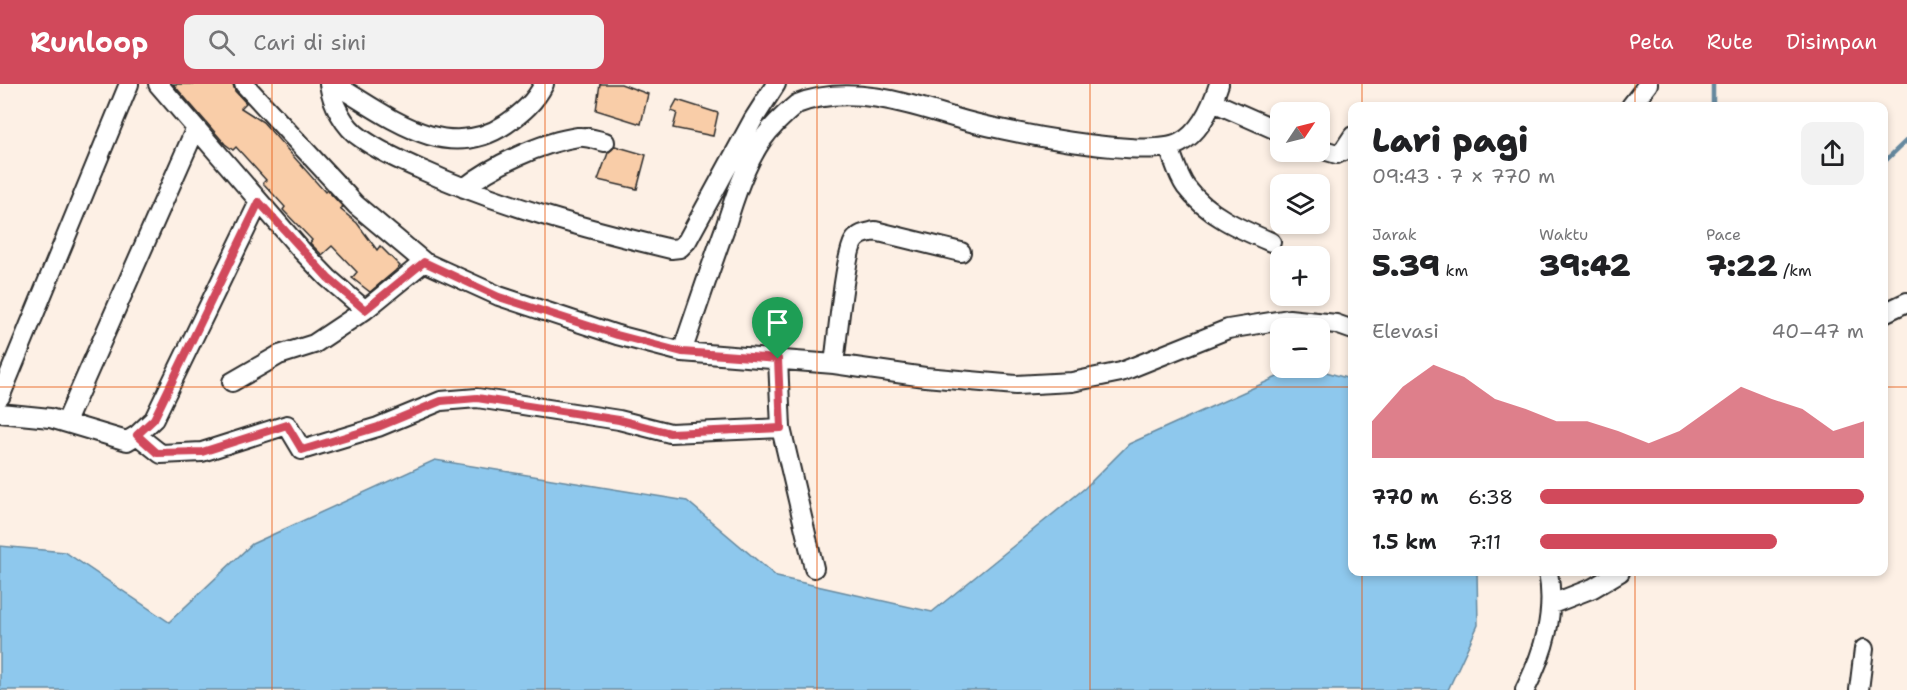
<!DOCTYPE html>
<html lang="id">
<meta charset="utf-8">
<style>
body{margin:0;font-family:"Shantell Sans",sans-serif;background:#f2f2f2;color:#202124;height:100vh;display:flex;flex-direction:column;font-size:22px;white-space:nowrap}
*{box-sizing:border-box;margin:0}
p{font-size:20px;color:#757577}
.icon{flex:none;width:33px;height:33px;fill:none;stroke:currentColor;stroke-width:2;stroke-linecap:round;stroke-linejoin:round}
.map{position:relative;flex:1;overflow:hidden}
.side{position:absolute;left:1348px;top:18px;width:540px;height:474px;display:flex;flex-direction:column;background:#fff;border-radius:12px;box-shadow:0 3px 9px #0003}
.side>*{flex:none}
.needle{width:39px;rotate:55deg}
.fabs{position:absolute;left:1270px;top:18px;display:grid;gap:12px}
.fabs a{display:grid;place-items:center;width:60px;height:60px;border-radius:12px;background:#fff;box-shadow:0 3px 9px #0003;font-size:30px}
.pin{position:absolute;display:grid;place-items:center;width:51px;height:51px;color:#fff;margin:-62px -26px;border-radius:50% 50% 50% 0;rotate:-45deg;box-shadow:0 0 6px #0007}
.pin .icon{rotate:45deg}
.round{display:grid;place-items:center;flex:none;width:63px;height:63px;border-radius:12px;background:#f2f2f2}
.head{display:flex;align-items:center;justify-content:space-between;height:102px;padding:0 24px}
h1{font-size:33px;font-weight:800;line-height:45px}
.figures{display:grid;grid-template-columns:repeat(3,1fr);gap:9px;height:102px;padding:6px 24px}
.figures div{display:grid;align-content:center}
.figures b{font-size:30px;font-weight:800}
.figures small{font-size:16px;font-weight:400}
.figures p{font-size:16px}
.chart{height:168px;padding:12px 24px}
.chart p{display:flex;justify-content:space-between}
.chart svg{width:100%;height:108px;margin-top:6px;fill:#d1495b;opacity:.7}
ul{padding:0 24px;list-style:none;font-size:20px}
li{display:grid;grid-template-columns:96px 72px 1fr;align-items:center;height:45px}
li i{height:15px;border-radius:8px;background:#d1495b}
header{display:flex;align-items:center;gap:36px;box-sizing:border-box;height:84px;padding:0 30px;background:#d1495b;color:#fff}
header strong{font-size:28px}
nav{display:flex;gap:33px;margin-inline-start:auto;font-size:21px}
.search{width:420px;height:54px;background:#f2f2f2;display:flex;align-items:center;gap:15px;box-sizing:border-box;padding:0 21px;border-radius:12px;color:#757577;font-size:22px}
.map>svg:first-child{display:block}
.water{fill:#8ec8ed;stroke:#66899f;stroke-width:1.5}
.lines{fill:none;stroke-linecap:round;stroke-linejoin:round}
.stream{stroke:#66899f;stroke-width:4.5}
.building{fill:#f9cda8;stroke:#2b2b2b;stroke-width:1.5}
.minor-casing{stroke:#2b2b2b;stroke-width:22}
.minor{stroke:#fff;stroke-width:18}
.route-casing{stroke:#fff;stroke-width:12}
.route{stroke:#d1495b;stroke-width:8}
.grid{fill:none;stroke:#e8590c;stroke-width:1.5;stroke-opacity:0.55}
</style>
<header>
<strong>Runloop</strong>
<div class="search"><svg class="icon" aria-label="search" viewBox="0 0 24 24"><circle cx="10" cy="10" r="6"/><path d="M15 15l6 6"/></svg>Cari di sini</div>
<nav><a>Peta</a><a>Rute</a><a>Disimpan</a></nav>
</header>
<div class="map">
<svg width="1907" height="606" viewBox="0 0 1907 606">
<rect width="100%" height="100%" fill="#fdf0e5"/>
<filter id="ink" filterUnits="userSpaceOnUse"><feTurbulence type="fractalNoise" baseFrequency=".0167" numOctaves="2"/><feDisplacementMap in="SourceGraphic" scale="12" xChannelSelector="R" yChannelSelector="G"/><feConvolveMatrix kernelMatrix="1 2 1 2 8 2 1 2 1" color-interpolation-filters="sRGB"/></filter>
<g filter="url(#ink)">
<!-- water -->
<path class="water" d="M1297 284H1313L1353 296V488H1477L1478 541 1448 606H0V462L65 468 169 538 252 460 435 376 687 417 777 493 932 528 1085 404 1129 360Z"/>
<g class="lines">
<!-- stream -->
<path class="stream" d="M1713 0V22
M1884 78 1907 56"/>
</g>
<!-- building -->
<path class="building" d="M173 0H233L235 7 246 19 241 24 263 38 325 108 327 106 343 123 340 125 357 139 377 166 380 162 400 182 395 187 370 208 352 194 357 188 332 162 322 171 310 159 312 156 283 126 285 123 263 99 266 96 236 63 233 66 225 60Z
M600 0H621L648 10 641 40 596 26Z
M677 16 718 29 713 52 673 44 677 29 671 27Z
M615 62 646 71 637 105 598 96 608 69Z"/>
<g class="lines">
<defs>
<path id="minor" d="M158 0 302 167 328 194 365 226 424 178
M244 0 356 121 424 178 499 212 617 251 682 268 834 280 925 293 1016 301 1072 298 1121 288 1228 245 1289 235 1336 240 1353 246
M329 0C332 19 344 43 361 54 379 67 401 77 422 86 501 122 587 145 671 165L680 164 687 157 753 36 776 0
M334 0C387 31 445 81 506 40 522 29 535 18 544 0
M1213 18 1281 48
M1631 22 1648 0
M1169 64C1174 76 1178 92 1186 103 1207 131 1240 145 1271 158
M1320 65 1337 70 1343 67 1353 52
M464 104C492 82 542 58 578 53 586 52 597 56 605 58
M1884 229 1907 218
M682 268C696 227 710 185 725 144 734 115 745 81 762 56 771 43 785 30 797 20 847 0 905 18 956 34 995 46 1147 77 1180 59 1201 48 1212 22 1219 0
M778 275 781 344 814 484
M834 280C837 258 845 170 854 157 860 149 867 149 875 147L961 168
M232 298 279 271 314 260 365 226
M0 313 129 0
M0 329 50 334 127 357 137 351 154 335 259 118
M66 338 195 46
M137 351 161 370 202 368 287 341 302 366 378 343 441 317 477 314 619 336 670 349 781 344
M1552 520 1593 504 1620 488
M1525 606C1544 568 1556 530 1548 488
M1859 606 1864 565"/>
</defs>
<!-- minor casing -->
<use href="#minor" class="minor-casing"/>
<!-- minor -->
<use href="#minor" class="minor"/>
</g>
</g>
<g class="lines" filter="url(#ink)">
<defs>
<path id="route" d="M259 118 328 194 365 226 424 178 499 213 617 251 682 268 778 275 781 344 670 349 619 336 477 314 441 317 378 343 302 366 287 341 202 368 157 369 137 351 154 335Z"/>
</defs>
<!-- route casing -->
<use href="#route" class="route-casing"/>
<!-- route -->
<use href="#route" class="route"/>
</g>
<!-- grid -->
<path class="grid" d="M272 0V606M545 0V606M817 0V606M1090 0V606M1362 0V22M1635 0V22M0 303H1353M1884 303H1907M1362 488V606M1635 488V606"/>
</svg>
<div class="fabs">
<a><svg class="needle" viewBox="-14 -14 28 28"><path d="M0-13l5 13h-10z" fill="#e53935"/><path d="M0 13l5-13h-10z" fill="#757577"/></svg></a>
<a><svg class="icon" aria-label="layers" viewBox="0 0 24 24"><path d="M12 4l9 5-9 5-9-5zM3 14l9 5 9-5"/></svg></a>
<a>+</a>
<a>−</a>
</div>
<div class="pin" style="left:778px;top:275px;background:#1e9e55"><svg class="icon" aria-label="arrive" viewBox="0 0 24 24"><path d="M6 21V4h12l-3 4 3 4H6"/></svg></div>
<section class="side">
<div class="head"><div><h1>Lari pagi</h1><p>09:43 · 7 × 770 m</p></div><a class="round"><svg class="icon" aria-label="share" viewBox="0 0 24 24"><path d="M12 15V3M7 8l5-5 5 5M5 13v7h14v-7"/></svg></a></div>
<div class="figures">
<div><p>Jarak</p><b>5.39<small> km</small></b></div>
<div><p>Waktu</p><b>39:42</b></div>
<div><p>Pace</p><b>7:22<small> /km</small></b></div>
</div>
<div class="chart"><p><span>Elevasi</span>40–47 m</p>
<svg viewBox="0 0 160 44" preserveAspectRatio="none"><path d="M0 44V29L10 15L20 6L30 11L40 20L50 24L60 29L70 29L80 33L90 38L100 33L110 24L120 15L130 20L140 24L150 33L160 29V44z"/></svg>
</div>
<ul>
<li><b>770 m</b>6:38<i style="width:100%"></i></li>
<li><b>1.5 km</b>7:11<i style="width:73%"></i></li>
</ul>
</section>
</div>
